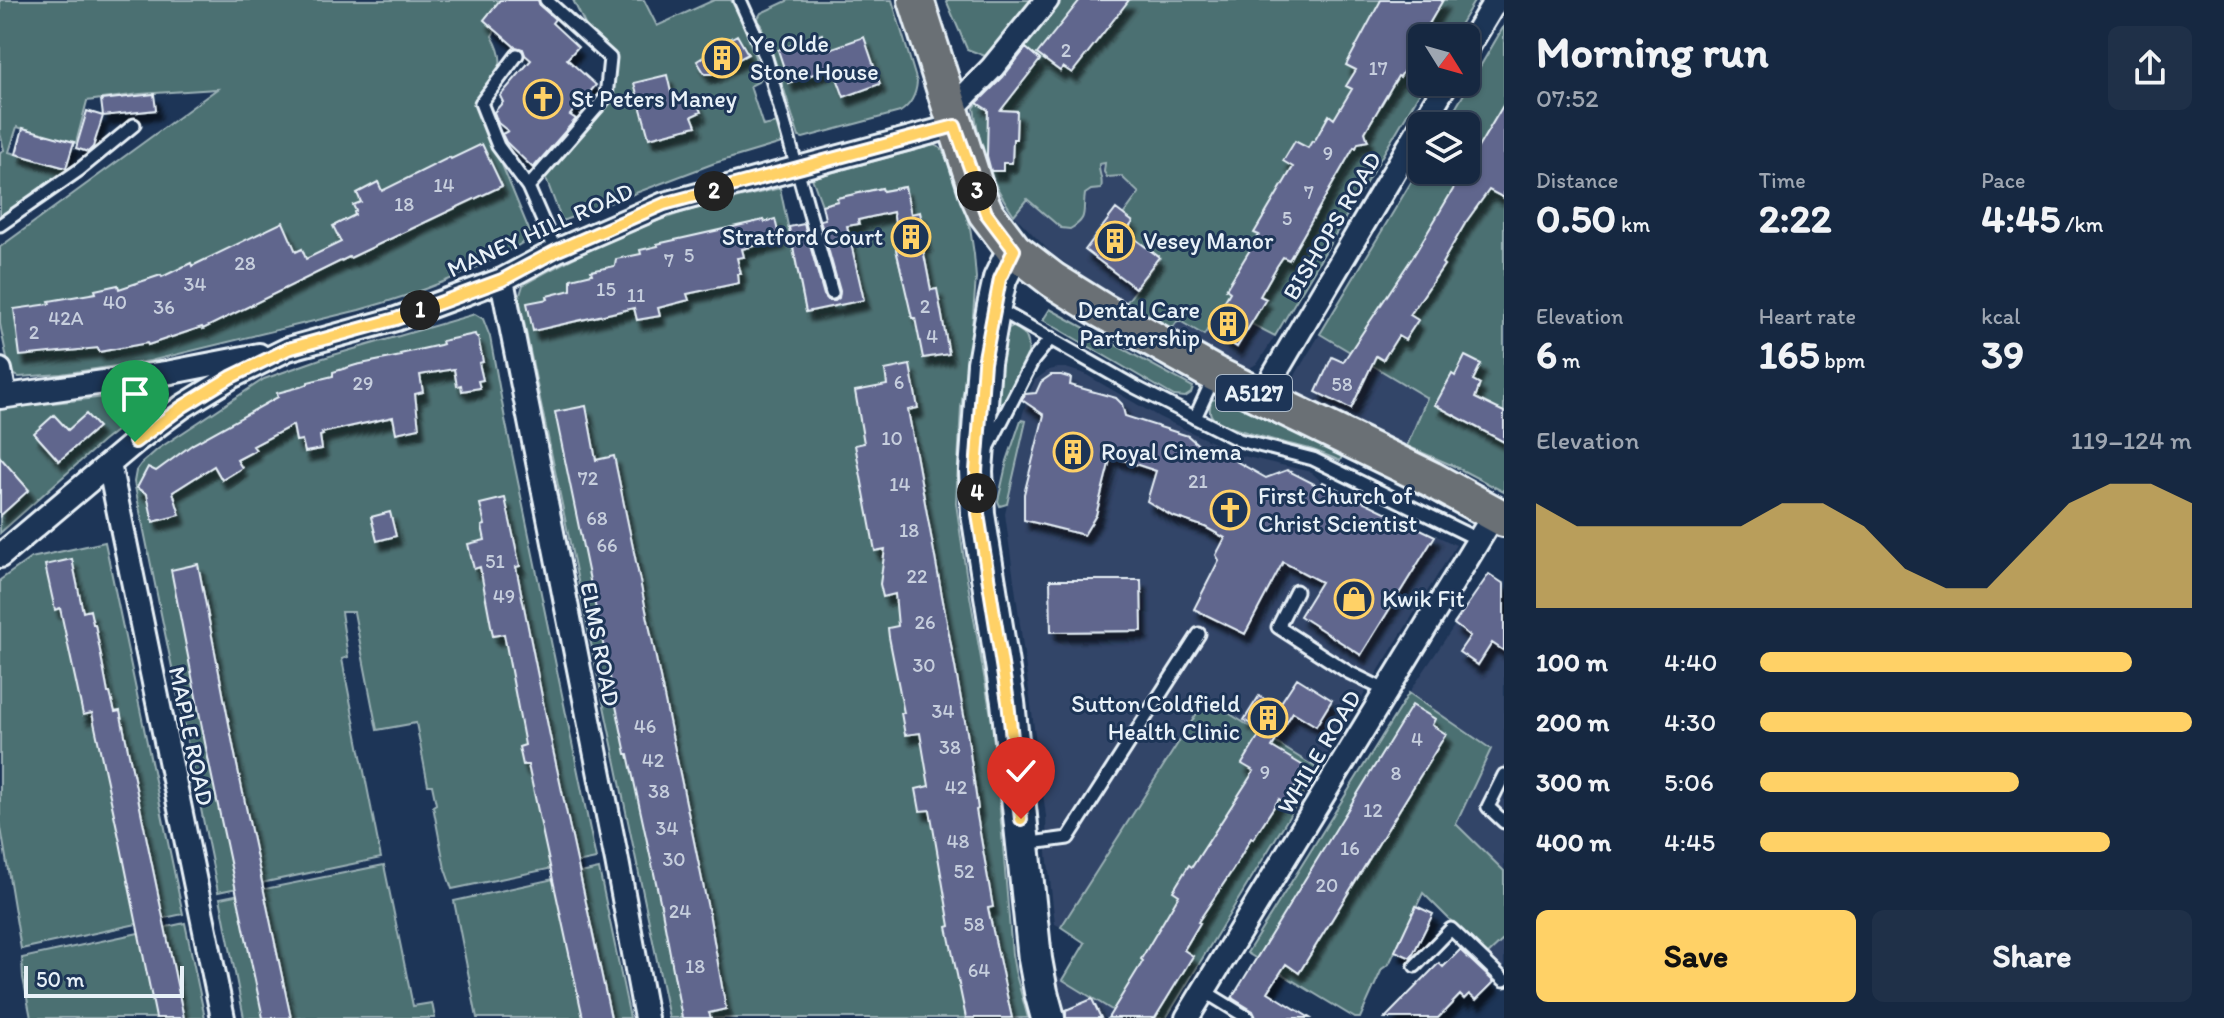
<!DOCTYPE html>
<meta charset="utf-8">
<style>
body{margin:0;font-family:Itim,sans-serif;background:#1f3048;color:#f1f3f6;height:100vh;display:flex;flex-direction:column;font-size:30px;white-space:nowrap}
*{box-sizing:border-box;margin:0}
p{font-size:26px;color:#9ea6b1}
.icon{flex:none;width:44px;height:44px;fill:none;stroke:currentColor;stroke-width:2;stroke-linecap:round;stroke-linejoin:round}
.map{position:relative;flex:1;overflow:hidden}
.details{display:flex;flex-direction:column;background:#162841;width:720px}
.details>*{flex:none}
.needle{width:52px;rotate:127deg}
.fabs{position:absolute;left:1408px;top:24px;display:grid;gap:16px}
.fabs a{display:grid;place-items:center;width:72px;height:72px;border-radius:12px;background:#162841;box-shadow:0 2px 6px #0004,0 0 0 2px #35445a;font-size:40px}
.scale{position:absolute;left:24px;bottom:20px;width:160px;box-sizing:border-box;padding-left:8px;border:4px solid #e8f1f8;border-top:0;font-size:22px;line-height:28px;white-space:nowrap;color:#e8f1f8;-webkit-text-stroke:6px #1d3557;paint-order:stroke}
.pin{position:absolute;display:grid;place-items:center;width:68px;height:68px;color:#fff;margin:-82px -34px;border-radius:50% 50% 50% 0;rotate:-45deg;box-shadow:0 0 8px #0007}
.pin .icon{rotate:45deg}
.km{position:absolute;width:40px;height:40px;margin:-20px;border-radius:50%;background:#222;color:#fff;font-size:22px;line-height:40px;text-align:center}
.round{display:grid;place-items:center;flex:none;width:84px;height:84px;border-radius:12px;background:#1f3048}
.head{display:flex;align-items:center;justify-content:space-between;height:136px;padding:0 32px}
h1{font-size:44px;font-weight:700;line-height:60px}
.stats{display:grid;grid-template-columns:repeat(3,1fr);gap:12px;height:136px;padding:8px 32px}
.stats div{display:grid;align-content:center}
.stats b{font-size:40px;font-weight:700}
.stats small{font-size:22px;font-weight:400}
.stats p{font-size:22px}
.chart{height:224px;padding:16px 32px}
.chart p{display:flex;justify-content:space-between}
.chart svg{width:100%;height:144px;margin-top:8px;fill:#ffd166;opacity:.7}
.primary-button{display:flex;gap:16px;margin-top:auto;padding:16px 32px}
.primary-button a{flex:1;height:92px;border-radius:12px;background:#ffd166;color:#111;font-size:32px;font-weight:700;line-height:92px;text-align:center}
.primary-button a+a{background:#1f3048;color:#f1f3f6}
ul{padding:0 32px;list-style:none;font-size:26px}
li{display:grid;grid-template-columns:128px 96px 1fr;align-items:center;height:60px}
li i{height:20px;border-radius:10px;background:#ffd166}
main{display:flex;flex:1;min-height:0}
.map>svg:first-child{display:block}
.built{fill:#314467}
.green{fill:#4c7072;stroke:#9ab0b5;stroke-width:2}
.building{fill:#60668d;stroke:#e8f1f8;stroke-width:2;filter:url(#shadow)}
.lines{fill:none;stroke-linecap:round;stroke-linejoin:round}
.lane-casing{stroke:#e8f1f8;stroke-width:17}
.street-casing{stroke:#e8f1f8;stroke-width:28}
.secondary-casing{stroke:#e8f1f8;stroke-width:38}
.primary-casing{stroke:#e8f1f8;stroke-width:40}
.lane{stroke:#1d3557;stroke-width:11}
.street{stroke:#1d3557;stroke-width:22}
.secondary{stroke:#1d3557;stroke-width:32}
.primary{stroke:#6b7074;stroke-width:34}
.route-casing{stroke:#fff;stroke-width:16}
.route{stroke:#ffd166;stroke-width:10}
.labels{text-anchor:middle;stroke-width:6;stroke-linejoin:round;paint-order:stroke}
.number-label{font-size:20px;fill:#c6cedd}
.shield{fill:#1d3557;stroke:#abb9c8;stroke-width:2}
.shield-label{font-size:22px;font-weight:bold;fill:#e8f1f8}
.poi-label{font-size:24px;fill:#e8f1f8;stroke:#1d3557;text-anchor:start}
.street-label{font-size:24px;fill:#e8f1f8;stroke:#1d3557}
</style>
<main>
<div class="map">
<svg width="1504" height="1018" viewBox="0 0 1504 1018">
<defs>
<filter id="shadow"><feDropShadow dx="5" dy="9" stdDeviation="2" flood-color="#0009"/></filter>
</defs>
<rect width="100%" height="100%" fill="#1d3557"/>
<filter id="ink" filterUnits="userSpaceOnUse"><feTurbulence type="fractalNoise" baseFrequency=".0125" numOctaves="2"/><feDisplacementMap in="SourceGraphic" scale="16" xChannelSelector="R" yChannelSelector="G"/><feConvolveMatrix kernelMatrix="1 2 1 2 8 2 1 2 1" color-interpolation-filters="sRGB"/></filter>
<g filter="url(#ink)">
<!-- built -->
<path class="built" d="M1105 163 1116 176H1121L1139 193 1124 214 1133 222 1160 258 1126 303 1098 286 1052 254 1014 215 1026 199 1061 228 1086 209 1085 194 1091 190 1098 172 1099 164Z
M1178 320 1204 335 1208 329 1237 346 1247 331 1246 321 1275 336 1258 363 1248 369 1172 329Z
M1320 334 1427 398 1407 446 1293 393 1291 382Z
M1058 368H1066L1085 374 1159 417 1239 455 1311 472 1323 483 1456 545 1318 769 1206 699 1061 927 1055 924 1047 853 1046 816 1005 514 1026 421 1021 420 1028 396 1035 380 1049 370Z
M1489 574 1504 584V973L1423 893 1490 749 1409 693Z
M1056 975 1063 980 1125 1018H1068Z"/>
<!-- green -->
<path class="green" d="M0 0H500L484 20 495 30 492 36C511 69 495 75 475 100L532 237C479 271 420 293 359 310L150 361 61 374 19 377 15 375 8 364 0 324V247L217 89 140 94 87 101 76 143 17 127 9 152 66 168 69 171 0 216V152L4 150 0 133Z
M573 0H644L657 26 714 0H731L743 23 762 77 758 82 750 86 763 126 777 123 780 126 785 142 715 163 562 221 545 176 608 104 614 90 612 80Z
M789 0H892L917 82C916 95 911 105 900 112L803 138 799 137 776 64 758 18 761 13Z
M946 0H1033L985 56 967 49Z
M1060 0H1475L1452 38H1422V82H1426L1275 336 1246 321 1208 329 1204 335 1178 320 1172 329 1126 303 1160 258 1126 232 1133 222 1123 215 1139 193 1121 176 1107 177 1104 172 1105 163 1099 164C1098 174 1104 179 1101 189L1091 190 1085 194C1082 212 1089 218 1070 229L1061 228 1027 199 1014 215C987 177 981 153 974 108L992 85 1010 98 1040 60 1023 46Z
M1504 26V492L1456 467 1407 446 1427 398 1320 334 1422 164V170H1466V126H1445Z
M934 145 939 147 943 151 956 182 970 228 974 254 976 278 971 340 961 407 956 503 966 573 993 727 1012 954 1015 971 1028 1018H669L519 298 523 285C576 255 632 227 691 210 721 202 751 195 780 188L806 311 863 300 828 231 858 224V220L893 212 900 248 896 250 903 279 928 274 922 244 926 243 920 212 911 214 905 187 883 191 882 188 837 198 838 201 822 205 812 178Z
M1050 309 1193 387 1191 393 1185 397 1174 396 1043 320Z
M475 314 483 319 490 337 505 419 596 859 452 889 445 869 433 806 436 804 432 785H428L416 723 377 730 354 612H341L348 657 342 659 381 858 218 892 134 482 136 471 141 464 158 449 264 379 323 358Z
M1013 327C1051 339 1009 396 994 414L989 406 1005 328Z
M149 392 154 401 102 442 0 533V409Z
M1223 398 1342 456 1340 461C1330 457 1320 452 1310 449 1291 444 1226 430 1213 418 1208 413 1210 406 1211 400Z
M1021 420 1026 421 1007 504 1000 506 998 501 1007 461Z
M105 542 183 914 21 949 0 822V580L31 558Z
M1409 693 1491 749 1456 824 1504 871V939L1486 956 1423 893 1389 964 1382 969 1360 1018H1355L1247 953Z
M1206 699 1318 769 1166 1018H1125L1063 980 1085 943 1061 927Z
M384 865 413 1006 432 1003 435 1018H244L220 898Z
M599 869 630 1018H477L454 901Z
M185 923 205 1018H31L23 978 22 958Z"/>
<!-- building -->
<path class="building" d="M500 0H538L540 6 555 19 552 23 578 47 567 59 596 85 570 115 576 119 533 168 506 142 502 134 508 131 498 123 494 112 503 102 500 96 531 60 525 55 523 49 515 47 484 20Z
M1080 0H1129L1072 73 1063 67 1060 71 1037 54Z
M1381 0H1443L1419 41 1420 51 1414 53 1400 77 1398 76 1365 132 1368 141 1358 143 1356 148 1354 147 1289 260 1283 257 1277 266 1260 296 1266 299 1237 347 1208 329 1230 292 1226 289 1259 235 1254 233 1293 167 1283 161 1295 141 1308 148 1312 141 1314 142 1329 115 1334 119 1352 89 1346 86 1356 70 1346 65Z
M822 34 827 50 864 37 880 84 844 97 833 67 789 83 778 50Z
M737 35 748 54 712 74H705L697 61 708 54 707 52Z
M1026 48 1040 60 1001 110 1017 111 1016 139H1013L1012 163H1003V171H991L987 156 988 110 977 103 1003 77Z
M667 75 674 105 694 96 701 112 692 116 696 126 649 138 634 83Z
M154 94 156 110 103 116 101 100Z
M1504 104V198L1489 190 1466 222 1442 263 1444 265 1410 315 1418 320 1405 340 1398 336 1383 360 1376 356 1351 409 1316 392 1332 357 1343 362 1414 255Z
M87 111 103 116 93 147 88 152 76 148Z
M23 128 74 142 66 168 16 154Z
M482 144 502 186 350 258 349 257 203 329 202 327 148 345 147 343 99 352 98 348 20 356 14 309 50 304 49 301 96 293 95 290 118 285 119 289 161 275 162 277 191 263 192 266 283 222 296 252 302 249 306 259 341 242 333 226 355 215 354 212 356 211 353 205 361 202 357 193 378 182 382 191 450 157 451 159Z
M905 187 911 214 920 212 926 244H922L931 290 937 289 949 354 923 358 915 318H912L896 249 900 248 893 212 858 220 859 224 847 226 864 300 806 312 789 227 804 224 824 295 829 301H835L839 298 840 291 820 220 825 219 822 205 838 201 837 198 882 188 883 191Z
M1116 209 1133 222 1126 232 1159 257 1135 288 1085 250Z
M775 219 780 240 742 249 744 257 737 258 741 274H738L739 283 687 294 689 300 658 308 660 316 637 320 634 308 533 331 527 303 548 299 547 296 571 290V279L592 274 591 271 615 266 616 259 641 254 640 250 658 246 657 244 764 220 765 222Z
M475 334 476 337H478L483 362 479 363 483 380 478 381 480 388 462 391 461 385 457 386 454 369 420 375 423 392 415 394 419 428 396 433 393 417 322 433 323 435 320 436 322 449 305 452 302 440 296 441 293 425 253 446 256 450 237 460 242 468 222 480 214 466 173 492 180 515 153 522 147 494 137 488 148 467 156 471 193 444 278 397 277 393 300 387 308 384V382L333 376V372L356 365 401 356 400 354 440 345 443 344 442 341Z
M1465 356 1481 364 1473 380 1480 384 1475 398 1504 412V442L1435 405 1452 374 1455 376Z
M910 365 918 408 908 410 967 732 978 809 976 810 993 907 988 908 1012 1018H966L947 927 950 926 930 810 920 811 916 789 929 786 920 733 905 735 901 713H904L889 637 888 628 898 626 895 594 883 597 880 584 885 549 875 551 855 445 864 443 855 391 887 385 885 370Z
M1051 375H1061L1071 378 1070 385 1116 398 1122 404 1125 416 1188 436 1202 448 1232 459 1266 478 1287 470 1320 487 1323 482 1435 536 1361 655 1300 616 1321 582 1283 562 1245 634 1194 609 1219 560 1216 555 1225 538 1205 527 1172 516 1147 501 1156 471 1111 456 1096 515 1084 535 1024 520V494L1044 415 1022 400 1025 394 1036 393 1041 382Z
M586 406 596 460 614 456 710 918 726 1009 709 1013 711 1018H682L662 910 628 754H626L555 412Z
M86 414 98 427 59 461 34 433 54 415 68 430Z
M0 457 29 490 0 516Z
M505 498 520 566 516 567 550 736 611 1018H583L528 765H523L519 747 525 745 504 634 493 636 480 567 474 569 471 557 468 544 485 540 482 526 485 525 480 504Z
M390 512 396 536 377 541 371 517Z
M72 559 83 612 90 610 93 624H95L108 693H110L115 712 120 711 184 1018H156L120 842 92 713 83 715 60 608 55 610 45 565Z
M198 564 237 765 291 1018H263L210 768 171 570Z
M1489 574 1504 584V651L1492 643 1478 665 1459 652 1470 636 1454 624Z
M1050 580H1141L1142 631 1051 632Z
M1297 678 1332 700 1316 726 1293 712 1272 747 1307 768 1285 803 1279 799 1253 839 1251 838 1234 868 1198 922 1200 923 1184 950 1193 956 1155 1018H1108L1143 961 1141 959 1179 895 1173 891 1189 865 1192 867 1254 771 1242 764 1262 731 1244 720 1259 696 1278 707Z
M1412 705 1435 719 1432 725 1446 734 1299 973 1286 964 1268 992 1310 1018H1256L1253 1011 1232 998Z
M1416 906 1433 914 1411 958 1395 951Z
M1460 950 1494 982 1476 1000 1469 994 1464 999 1460 995 1438 1018H1385L1439 963 1443 967Z
M1092 999 1101 1018H1066V1010Z"/>
<g class="lines">
<defs>
<path id="lane" d="M740 0 766 58 832 293
M517 55 481 103 498 146 528 187 556 251
M528 187 606 97 610 58 546 0
M0 225 79 170 134 125
M998 309 1135 387 1239 440 1313 459 1479 540
M1195 418 1213 379
M988 448 1033 360 1051 338
M1296 591 1278 627 1348 672 1387 691
M1504 775 1488 807 1504 822
M1024 844 1068 838 1199 634
M1415 966 1451 929 1504 980
M1204 991 1248 1018"/>
<path id="street" d="M1466 50 1496 0
M950 111 992 68 1047 0
M502 280 617 861 646 1018
M0 370 5 396
M0 397 166 373 259 355
M1261 397 1447 82
M109 464 223 1018
M0 556 135 442 182 407 231 377 288 349 396 319 502 280 556 251 664 204 955 126
M1187 1018 1495 513"/>
<path id="secondary" d="M1014 250 1000 279 994 306 984 363 976 471 978 514 1008 702 1035 959 1041 992 1048 1018"/>
<path id="primary" d="M916 0 978 195 986 213 1014 250 1053 280 1101 310 1215 374 1431 479 1504 519"/>
</defs>
<!-- lane casing -->
<use href="#lane" class="lane-casing"/>
<!-- street casing -->
<use href="#street" class="street-casing"/>
<!-- secondary casing -->
<use href="#secondary" class="secondary-casing"/>
<!-- primary casing -->
<use href="#primary" class="primary-casing"/>
<!-- lane -->
<use href="#lane" class="lane"/>
<!-- street -->
<use href="#street" class="street"/>
<!-- secondary -->
<use href="#secondary" class="secondary"/>
<!-- primary -->
<use href="#primary" class="primary"/>
</g>
</g>
<g class="lines" filter="url(#ink)">
<defs>
<path id="route" d="M135 442 182 407 231 377 288 349 396 319 502 280 556 251 664 204 955 126 986 213 1014 250 1000 279 984 363 976 471 978 514 1008 702 1021 819"/>
</defs>
<!-- route casing -->
<use href="#route" class="route-casing"/>
<!-- route -->
<use href="#route" class="route"/>
</g>
<!-- icons -->
<defs>
<symbol id="building-ring" viewBox="-11 -11 22 22"><circle r="9.5" fill="#1d3557" stroke="#ffd166" stroke-width="1.5"/><path d="M-4-6H4V6H1V3H-1V6H-4ZM-2.5-4.3h1.7v1.8h-1.7ZM.8-4.3h1.7v1.8H.8ZM-2.5-1h1.7V.8h-1.7ZM.8-1h1.7V.8H.8Z" fill="#ffd166"/></symbol>
<symbol id="church-ring" viewBox="-11 -11 22 22"><circle r="9.5" fill="#1d3557" stroke="#ffd166" stroke-width="1.5"/><path d="M-1.2-6h2.4v3.5h3.3v2.4h-3.3V6h-2.4V-.1h-3.3v-2.4h3.3Z" fill="#ffd166"/></symbol>
<symbol id="shop-ring" viewBox="-11 -11 22 22"><circle r="9.5" fill="#1d3557" stroke="#ffd166" stroke-width="1.5"/><path d="M-5-2.5h2.3a2.7 3.5 0 0 1 5.4 0H5L5.5 6h-11ZM-1.5-2.5h3a1.5 2.3 0 0 0-3 0Z" fill="#ffd166"/></symbol>
</defs>
<g fill-rule="evenodd">
<use href="#building-ring" x="700" y="36" width="44" height="44"/>
<use href="#church-ring" x="521" y="77" width="44" height="44"/>
<use href="#building-ring" x="889" y="215" width="44" height="44"/>
<use href="#building-ring" x="1093" y="219" width="44" height="44"/>
<use href="#building-ring" x="1206" y="302" width="44" height="44"/>
<use href="#building-ring" x="1051" y="430" width="44" height="44"/>
<use href="#church-ring" x="1208" y="488" width="44" height="44"/>
<use href="#shop-ring" x="1332" y="577" width="44" height="44"/>
<use href="#building-ring" x="1246" y="696" width="44" height="44"/>
</g>
<g class="labels">
<!-- number labels -->
<g class="number-label">
<text x="1066" y="57">2</text>
<text x="1378" y="75">17</text>
<text x="1328" y="160">9</text>
<text x="444" y="192">14</text>
<text x="1309" y="199">7</text>
<text x="404" y="211">18</text>
<text x="1287" y="225">5</text>
<text x="689" y="262">5</text>
<text x="669" y="267">7</text>
<text x="245" y="270">28</text>
<text x="195" y="291">34</text>
<text x="606" y="296">15</text>
<text x="636" y="302">11</text>
<text x="115" y="309">40</text>
<text x="925" y="313">2</text>
<text x="164" y="314">36</text>
<text x="66" y="325">42A</text>
<text x="34" y="339">2</text>
<text x="932" y="343">4</text>
<text x="899" y="389">6</text>
<text x="363" y="390">29</text>
<text x="1342" y="391">58</text>
<text x="892" y="445">10</text>
<text x="588" y="485">72</text>
<text x="1198" y="488">21</text>
<text x="900" y="491">14</text>
<text x="597" y="525">68</text>
<text x="909" y="537">18</text>
<text x="607" y="552">66</text>
<text x="495" y="568">51</text>
<text x="917" y="583">22</text>
<text x="504" y="603">49</text>
<text x="925" y="629">26</text>
<text x="924" y="672">30</text>
<text x="943" y="718">34</text>
<text x="645" y="733">46</text>
<text x="1417" y="746">4</text>
<text x="950" y="754">38</text>
<text x="653" y="767">42</text>
<text x="1265" y="779">9</text>
<text x="1396" y="780">8</text>
<text x="956" y="794">42</text>
<text x="659" y="798">38</text>
<text x="1373" y="817">12</text>
<text x="667" y="835">34</text>
<text x="958" y="848">48</text>
<text x="1350" y="855">16</text>
<text x="674" y="866">30</text>
<text x="964" y="878">52</text>
<text x="1327" y="892">20</text>
<text x="680" y="918">24</text>
<text x="974" y="931">58</text>
<text x="695" y="973">18</text>
<text x="979" y="977">64</text>
</g>
<!-- shield labels -->
<rect class="shield" x="1216" y="375" width="76" height="36" rx="6"/>
<g class="shield-label">
<text x="1254" y="401">A5127</text>
</g>
<!-- poi labels -->
<g class="poi-label">
<text x="750" y="52">Ye Olde<tspan x="750" dy="28">Stone House</tspan></text>
<text x="571" y="107">St Peters Maney</text>
<text x="883" y="245" text-anchor="end">Stratford Court</text>
<text x="1143" y="249">Vesey Manor</text>
<text x="1200" y="318" text-anchor="end">Dental Care<tspan x="1200" dy="28">Partnership</tspan></text>
<text x="1101" y="460">Royal Cinema</text>
<text x="1258" y="504">First Church of<tspan x="1258" dy="28">Christ Scientist</tspan></text>
<text x="1382" y="607">Kwik Fit</text>
<text x="1240" y="712" text-anchor="end">Sutton Coldfield<tspan x="1240" dy="28">Health Clinic</tspan></text>
</g>
<!-- street labels -->
<g class="street-label">
<text transform="translate(1332 226) rotate(-59)" y="8">BISHOPS ROAD</text>
<text transform="translate(540 230) rotate(-24)" y="8">MANEY HILL ROAD</text>
<text transform="translate(600 644) rotate(79)" y="8">ELMS ROAD</text>
<text transform="translate(191 736) rotate(78)" y="8">MAPLE ROAD</text>
<text transform="translate(1319 752) rotate(-59)" y="8">WHILE ROAD</text>
</g>
</g>
</svg>
<div class="fabs">
<a><svg class="needle" viewBox="-14 -14 28 28"><path d="M0-13l5 13h-10z" fill="#e53935"/><path d="M0 13l5-13h-10z" fill="#9ea6b1"/></svg></a>
<a><svg class="icon" aria-label="layers" viewBox="0 0 24 24"><path d="M12 4l9 5-9 5-9-5zM3 14l9 5 9-5"/></svg></a>
</div>
<div class="scale">50 m</div>
<div class="pin" style="left:135px;top:442px;background:#1e9e55"><svg class="icon" aria-label="arrive" viewBox="0 0 24 24"><path d="M6 21V4h12l-3 4 3 4H6"/></svg></div>
<div class="pin" style="left:1021px;top:819px;background:#d93025"><svg class="icon" aria-label="check" viewBox="0 0 24 24"><path d="M5 12l5 5 9-10"/></svg></div>
<b class="km" style="left:420px;top:310px">1</b>
<b class="km" style="left:714px;top:191px">2</b>
<b class="km" style="left:977px;top:191px">3</b>
<b class="km" style="left:977px;top:493px">4</b>
</div>
<section class="details">
<div class="head"><div><h1>Morning run</h1><p>07:52</p></div><a class="round"><svg class="icon" aria-label="share" viewBox="0 0 24 24"><path d="M12 15V3M7 8l5-5 5 5M5 13v7h14v-7"/></svg></a></div>
<div class="stats">
<div><p>Distance</p><b>0.50<small> km</small></b></div>
<div><p>Time</p><b>2:22</b></div>
<div><p>Pace</p><b>4:45<small> /km</small></b></div>
</div>
<div class="stats">
<div><p>Elevation</p><b>6<small> m</small></b></div>
<div><p>Heart rate</p><b>165<small> bpm</small></b></div>
<div><p>kcal</p><b>39</b></div>
</div>
<div class="chart"><p><span>Elevation</span>119–124 m</p>
<svg viewBox="0 0 160 44" preserveAspectRatio="none"><path d="M0 44V12L10 19L20 19L30 19L40 19L50 19L60 12L70 12L80 19L90 32L100 38L110 38L120 25L130 12L140 6L150 6L160 12V44z"/></svg>
</div>
<ul>
<li><b>100 m</b>4:40<i style="width:86%"></i></li>
<li><b>200 m</b>4:30<i style="width:100%"></i></li>
<li><b>300 m</b>5:06<i style="width:60%"></i></li>
<li><b>400 m</b>4:45<i style="width:81%"></i></li>
</ul>
<div class="primary-button"><a>Save</a><a>Share</a></div>
</section>
</main>
